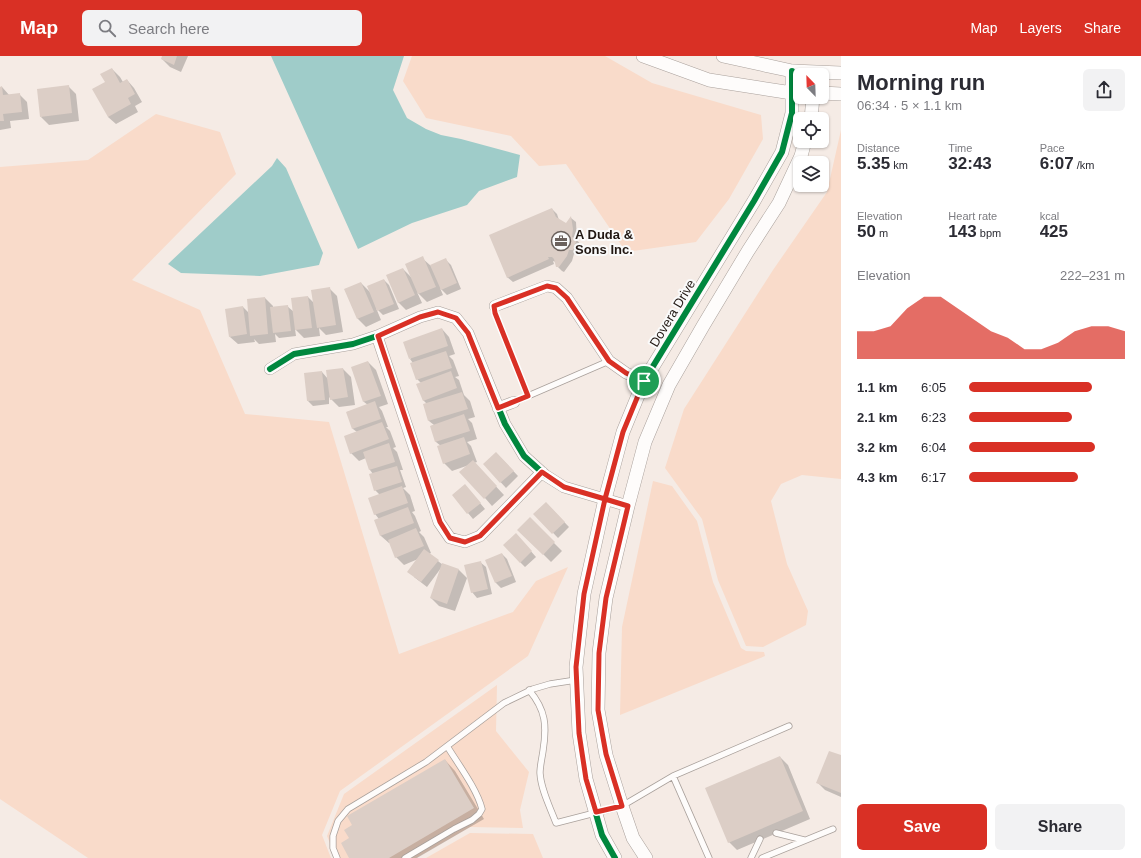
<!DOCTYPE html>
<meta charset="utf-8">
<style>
body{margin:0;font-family:Helvetica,sans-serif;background:#f2f2f3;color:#2b2b33;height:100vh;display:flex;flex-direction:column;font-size:15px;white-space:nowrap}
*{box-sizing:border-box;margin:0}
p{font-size:13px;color:#7c7c81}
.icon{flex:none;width:22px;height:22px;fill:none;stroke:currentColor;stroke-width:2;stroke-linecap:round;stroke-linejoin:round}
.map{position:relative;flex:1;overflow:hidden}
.panel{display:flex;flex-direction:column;background:#fff;width:300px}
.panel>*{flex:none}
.needle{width:26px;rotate:337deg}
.buttons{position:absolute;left:793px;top:12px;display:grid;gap:8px}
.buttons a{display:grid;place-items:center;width:36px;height:36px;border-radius:6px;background:#fff;box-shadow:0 1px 3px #0004;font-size:20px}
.pin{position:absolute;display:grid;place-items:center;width:34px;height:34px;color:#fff;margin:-17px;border:2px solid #fff;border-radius:50%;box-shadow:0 1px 4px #0007}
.round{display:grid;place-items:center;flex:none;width:42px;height:42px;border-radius:6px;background:#f2f2f3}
.headline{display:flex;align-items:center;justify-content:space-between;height:68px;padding:0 16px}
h1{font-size:22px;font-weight:600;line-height:30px}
.stats{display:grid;grid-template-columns:repeat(3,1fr);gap:6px;height:68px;padding:4px 16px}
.stats div{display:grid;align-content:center}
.stats b{font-size:17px;font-weight:600}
.stats small{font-size:11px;font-weight:400}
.stats p{font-size:11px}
.chart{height:112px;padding:8px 16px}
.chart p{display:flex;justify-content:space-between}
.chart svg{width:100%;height:72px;margin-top:4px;fill:#d93025;opacity:.7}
.button{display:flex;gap:8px;margin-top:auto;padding:8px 16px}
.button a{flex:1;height:46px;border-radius:6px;background:#d93025;color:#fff;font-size:16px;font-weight:600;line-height:46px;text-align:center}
.button a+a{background:#f2f2f3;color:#2b2b33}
ul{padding:0 16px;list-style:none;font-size:13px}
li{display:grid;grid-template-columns:64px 48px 1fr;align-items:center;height:30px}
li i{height:10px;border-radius:5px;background:#d93025}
header{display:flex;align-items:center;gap:24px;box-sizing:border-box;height:56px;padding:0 20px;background:#d93025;color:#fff}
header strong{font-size:19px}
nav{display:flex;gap:22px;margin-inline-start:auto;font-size:14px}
.search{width:280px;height:36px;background:#f2f2f3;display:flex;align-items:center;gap:10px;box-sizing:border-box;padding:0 14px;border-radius:6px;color:#7c7c81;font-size:15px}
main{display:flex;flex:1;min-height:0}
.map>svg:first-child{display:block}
.green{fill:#f9dbca}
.water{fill:#9fccc9}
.shadow{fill:#0003}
.building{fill:#dccec6}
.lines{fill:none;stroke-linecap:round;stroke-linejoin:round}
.service-casing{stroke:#a9a09b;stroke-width:7}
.minor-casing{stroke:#a9a09b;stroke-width:12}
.tertiary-casing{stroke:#a9a09b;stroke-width:14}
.service{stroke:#fefcfb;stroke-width:5.5}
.minor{stroke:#fefcfb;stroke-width:11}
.tertiary{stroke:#fefcfb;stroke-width:13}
.cycleway-casing{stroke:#fafafa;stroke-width:8}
.cycleway{stroke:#00873e;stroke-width:6}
.route-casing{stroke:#fff;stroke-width:8}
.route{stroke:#d93025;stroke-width:5}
.labels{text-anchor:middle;stroke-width:4;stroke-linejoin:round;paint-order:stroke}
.poi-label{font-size:13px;font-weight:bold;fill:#211712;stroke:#fafafa;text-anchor:start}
.street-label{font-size:13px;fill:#211712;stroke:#fafafa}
</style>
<header>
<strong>Map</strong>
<div class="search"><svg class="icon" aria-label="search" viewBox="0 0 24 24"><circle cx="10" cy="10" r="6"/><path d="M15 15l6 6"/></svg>Search here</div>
<nav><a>Map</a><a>Layers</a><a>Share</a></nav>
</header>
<main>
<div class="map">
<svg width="841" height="802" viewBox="0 0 841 802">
<rect width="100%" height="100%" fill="#f5ebe5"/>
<!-- green -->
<path class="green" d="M412 0H605L652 27 761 59 763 83 729 143 696 186 626 196 566 108 539 110 511 80 426 62 403 25Z
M156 58 220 76 236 118 132 224 200 254 245 358 329 366 399 598 513 556 536 525 568 511 528 600 340 735 322 779 331 802H88L0 743V111L88 104Z
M841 74V423L802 419 781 428 771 445 787 508 808 555 806 569 763 591 746 590 718 524 702 463 665 412 684 353 773 214 827 136Z
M653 425 672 430 697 465 713 526 741 592 746 595 764 596 765 600 620 659 622 571Z
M497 629 496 675 529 716 520 754 523 772 470 771 416 802H336L327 780 344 738Z
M470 777 533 778 543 802H426Z"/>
<!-- water -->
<path class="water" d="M271 0H404L393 34 407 62 426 73 441 79 461 83 520 99 517 121 479 135 467 149 412 167 358 193Z
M277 102 286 112 323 197 319 209 260 220 181 217 168 208 272 110Z"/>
<!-- shadow -->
<path class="shadow" d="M163 0H188L181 16 170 11 162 3Z
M112 13 120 21 123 26 127 24 134 32 142 46 135 50 138 56 116 68 108 61 106 27Z
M68 30 76 38 79 65 49 69 41 61Z
M2 31 10 40 19 38 27 46 29 63 10 65 11 72 0 74V32Z
M552 153 557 158 559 164 566 168 571 162 576 166 577 184 581 189 578 199 574 198 572 205 564 216 562 215 557 210 556 206 553 205 554 208 513 226 507 221Z
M422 202 431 210 446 204 451 209 461 233 447 239 440 232 443 239 427 246 417 236 422 247 406 254 398 246 403 213 413 223Z
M384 224 389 229 399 253 383 259 376 252 381 264 366 271 358 263 345 234 361 227 371 237Z
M329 232 337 240 343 276 326 279 319 272 320 280 304 282 295 273 296 280 279 282 275 278 276 286 259 288 254 283 255 286 238 288 230 281 243 251 249 257 265 242 273 250V252L287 250 294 256 308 241 314 247Z
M442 273 449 281 455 298 449 300 453 304 459 320 455 321 459 324 464 339 470 345 475 361 468 363 472 367 477 383 467 386 471 390 477 406 474 407 504 439 492 450 485 442 469 409 452 415 444 407 441 390 436 386 431 370 434 369 429 365 424 349 427 348 423 344 421 327 417 323 413 307 410 303Z
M368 306 376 314 388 348 379 351 382 355 388 371H386L390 375 396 391 393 392 397 396 403 414H400L406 431 403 432 410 439 415 455 412 456 415 460 421 475 419 476 424 481 431 497 429 498 443 509 459 514 467 522 455 555 439 550 431 542 441 512 427 531 414 521 418 503 404 509 396 501 390 487H389L381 480 375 464 379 463 375 458 380 439 375 434 373 418 370 414 366 402 359 405 351 397 357 376 353 373 347 356 368 349 364 346 352 312Z
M343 313 351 321 355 349 339 351 329 341V348L313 350 308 345 322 316 328 323Z
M501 402 518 420 506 432 484 408Z
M465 429 485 453 473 463 453 439Z
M546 447 569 471 558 482 535 458Z
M530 463 562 495 551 506 519 474Z
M521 484 536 501 525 511 520 506Z
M502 498 507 503 516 526 501 532 496 527 487 504Z
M480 506 486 511 492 538 477 542 472 536Z
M841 700V741L825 734 817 726Z
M780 701 788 709 810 763 737 794 729 786Z
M445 704 455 715 484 763 417 802H351V782Z"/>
<!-- building -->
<path class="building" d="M162 0H177L174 9 161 3Z
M112 12 120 27 127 23 135 38 128 42 131 48 108 61 92 33 105 26 100 18Z
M69 29 72 57 40 61 37 33Z
M2 30 3 39 20 37 22 56 3 58 4 65H0V31Z
M552 152 556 161 566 167 571 160 573 173 572 181 577 183 573 194H569L567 200 559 211H556L554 203 552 201H548L549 203 507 222 489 179Z
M423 200 436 231 418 238 405 208Z
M446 202 457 227 441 234 430 209Z
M403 212 415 239 398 247 386 219Z
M384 223 394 248 377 255 367 230Z
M361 226 374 256 357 263 344 233Z
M330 231 336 269 317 272 311 234Z
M308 240 312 272 295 274 291 242Z
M265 241 268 278 250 280 247 243Z
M288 249 291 275 273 277 270 251Z
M243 250 247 278 229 281 225 253Z
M442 272 448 290 409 303 403 286Z
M446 295 452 312 416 324 410 307Z
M368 305 381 340 363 346 351 311Z
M343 312 348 341 330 344 326 314Z
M322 315 325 344 307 345 304 317Z
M451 315 457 332 423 345 416 328Z
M462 336 468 353 428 365 423 348Z
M375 345 381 363 352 373 346 356Z
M464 358 470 375 435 386 430 370Z
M382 366 389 383 350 398 344 380Z
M464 381 470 398 443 408 437 390Z
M389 387 395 406 369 414 363 396Z
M496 396 514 415 500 427 483 408Z
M473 404 497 430 484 443 459 416Z
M397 410 402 426 374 435 369 418Z
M465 428 481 447 467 458 452 439Z
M402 430 408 447 374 459 368 442Z
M546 446 565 466 552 478 533 458Z
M408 451 414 467 380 480 374 464Z
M530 461 555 486 543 499 517 474Z
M416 472 424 490 395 502 388 484Z
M516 477 532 495 520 507 503 489Z
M424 493 439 504 421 526 407 516Z
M502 497 512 520 495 527 485 504Z
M481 505 488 533 471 537 464 509Z
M442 507 459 513 447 548 430 542Z
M829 695 841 699V737L816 727Z
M780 700 803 755 728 787 705 732Z
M445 703 474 752 389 802H349L341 787 349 782 344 774 352 769 347 760Z"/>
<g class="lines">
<defs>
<path id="service" d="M495 250V257L528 340 514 346
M528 340 609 305
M529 634C546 654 547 670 543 695 542 702 540 710 540 717 541 734 550 751 556 767L622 750 673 720 789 670
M673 720 709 802
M776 777 804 784
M337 802 333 792V780L338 765 348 753 426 706 504 647 533 633 550 628 576 624
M405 802 454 773 472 764 479 758 482 753C477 733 458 708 447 690
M751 802 760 783
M762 802 833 773"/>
<path id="minor" d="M495 250 547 230 556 232 567 242 609 305 626 317 644 325
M377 280 439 466 450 482 465 486 480 480 542 416
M270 313 294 298 353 288 377 280 420 261 438 256 456 262 468 277 505 368 524 400 545 419 564 431 628 450
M498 352 514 346"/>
<path id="tertiary" d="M643 0 709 24 792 37H800
M723 0 792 15 841 17
M822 37 841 38
M811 63 813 41
M615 802 602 779 586 723 579 677 576 611 584 538 605 443 623 376 644 325 754 145 782 96 792 57V15
M646 802 633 782 622 750 606 699 598 654 599 597 606 542 628 450 645 386 669 329 703 270 748 195 779 147 801 100 805 85"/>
</defs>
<!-- service casing -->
<use href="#service" class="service-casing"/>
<!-- minor casing -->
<use href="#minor" class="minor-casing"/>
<!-- tertiary casing -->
<use href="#tertiary" class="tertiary-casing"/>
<!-- service -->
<use href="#service" class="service"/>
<!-- minor -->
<use href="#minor" class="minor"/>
<!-- tertiary -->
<use href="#tertiary" class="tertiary"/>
<defs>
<path id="cycleway" d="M270 313 294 298 353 288 377 280 420 261 438 256 456 262 468 277 505 368 524 400 545 419 564 431 628 450
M615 802 602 779 586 723 579 677 576 611 584 538 605 443 623 376 644 325 754 145 782 96 792 57V15"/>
</defs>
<!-- cycleway casing -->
<use href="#cycleway" class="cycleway-casing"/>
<!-- cycleway -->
<use href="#cycleway" class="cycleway"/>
</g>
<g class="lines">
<defs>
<path id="route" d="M644 325 626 317 609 305 567 242 556 232 547 230 494 250 495 257 528 340 498 352 468 277 456 262 438 256 420 261 378 280 440 466 450 482 465 486 480 480 542 416 564 431 605 443 584 538 576 611 579 677 586 723 596 756 622 750 606 698 598 654 599 597 606 542 628 450 605 443 623 376 644 325"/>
</defs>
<!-- route casing -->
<use href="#route" class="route-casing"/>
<!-- route -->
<use href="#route" class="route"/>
</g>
<!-- icons -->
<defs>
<symbol id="office-ring" viewBox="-11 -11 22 22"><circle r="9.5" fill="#fafafa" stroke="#6b615c" stroke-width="1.5"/><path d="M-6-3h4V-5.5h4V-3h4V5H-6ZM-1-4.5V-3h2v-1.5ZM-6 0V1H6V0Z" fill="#6b615c"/></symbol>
</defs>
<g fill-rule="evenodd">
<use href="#office-ring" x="550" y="174" width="22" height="22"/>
</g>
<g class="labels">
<!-- poi labels -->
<g class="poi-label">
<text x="575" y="183">A Duda &amp;<tspan x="575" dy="15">Sons Inc.</tspan></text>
</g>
<!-- street labels -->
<g class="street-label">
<text transform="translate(672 257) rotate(-59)" y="5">Dovera Drive</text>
</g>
</g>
</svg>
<div class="buttons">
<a><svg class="needle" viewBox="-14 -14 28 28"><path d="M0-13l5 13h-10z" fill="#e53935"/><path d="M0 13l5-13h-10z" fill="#7c7c81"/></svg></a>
<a><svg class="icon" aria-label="locate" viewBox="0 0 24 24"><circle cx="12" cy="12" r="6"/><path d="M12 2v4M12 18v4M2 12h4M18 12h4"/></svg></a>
<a><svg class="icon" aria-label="layers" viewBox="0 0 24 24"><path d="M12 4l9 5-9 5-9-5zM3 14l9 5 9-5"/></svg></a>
</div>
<div class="pin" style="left:644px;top:325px;background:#1e9e55"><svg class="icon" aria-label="arrive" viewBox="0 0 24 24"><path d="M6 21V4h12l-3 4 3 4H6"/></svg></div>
</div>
<section class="panel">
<div class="headline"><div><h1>Morning run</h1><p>06:34 · 5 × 1.1 km</p></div><a class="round"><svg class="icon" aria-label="share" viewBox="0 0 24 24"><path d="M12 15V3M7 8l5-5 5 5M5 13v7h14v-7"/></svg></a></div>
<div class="stats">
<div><p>Distance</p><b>5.35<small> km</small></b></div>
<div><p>Time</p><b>32:43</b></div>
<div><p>Pace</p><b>6:07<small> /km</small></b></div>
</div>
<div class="stats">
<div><p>Elevation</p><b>50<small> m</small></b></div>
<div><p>Heart rate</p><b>143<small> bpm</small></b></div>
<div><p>kcal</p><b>425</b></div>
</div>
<div class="chart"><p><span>Elevation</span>222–231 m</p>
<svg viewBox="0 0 160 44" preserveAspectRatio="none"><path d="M0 44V27L10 27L20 24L30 13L40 6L50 6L60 13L70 20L80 27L90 31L100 38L110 38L120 34L130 27L140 24L150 24L160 27V44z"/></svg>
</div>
<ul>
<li><b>1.1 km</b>6:05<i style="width:79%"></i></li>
<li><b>2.1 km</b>6:23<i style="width:66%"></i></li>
<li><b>3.2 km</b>6:04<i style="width:81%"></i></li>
<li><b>4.3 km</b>6:17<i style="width:70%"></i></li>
</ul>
<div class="button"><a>Save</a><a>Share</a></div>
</section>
</main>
